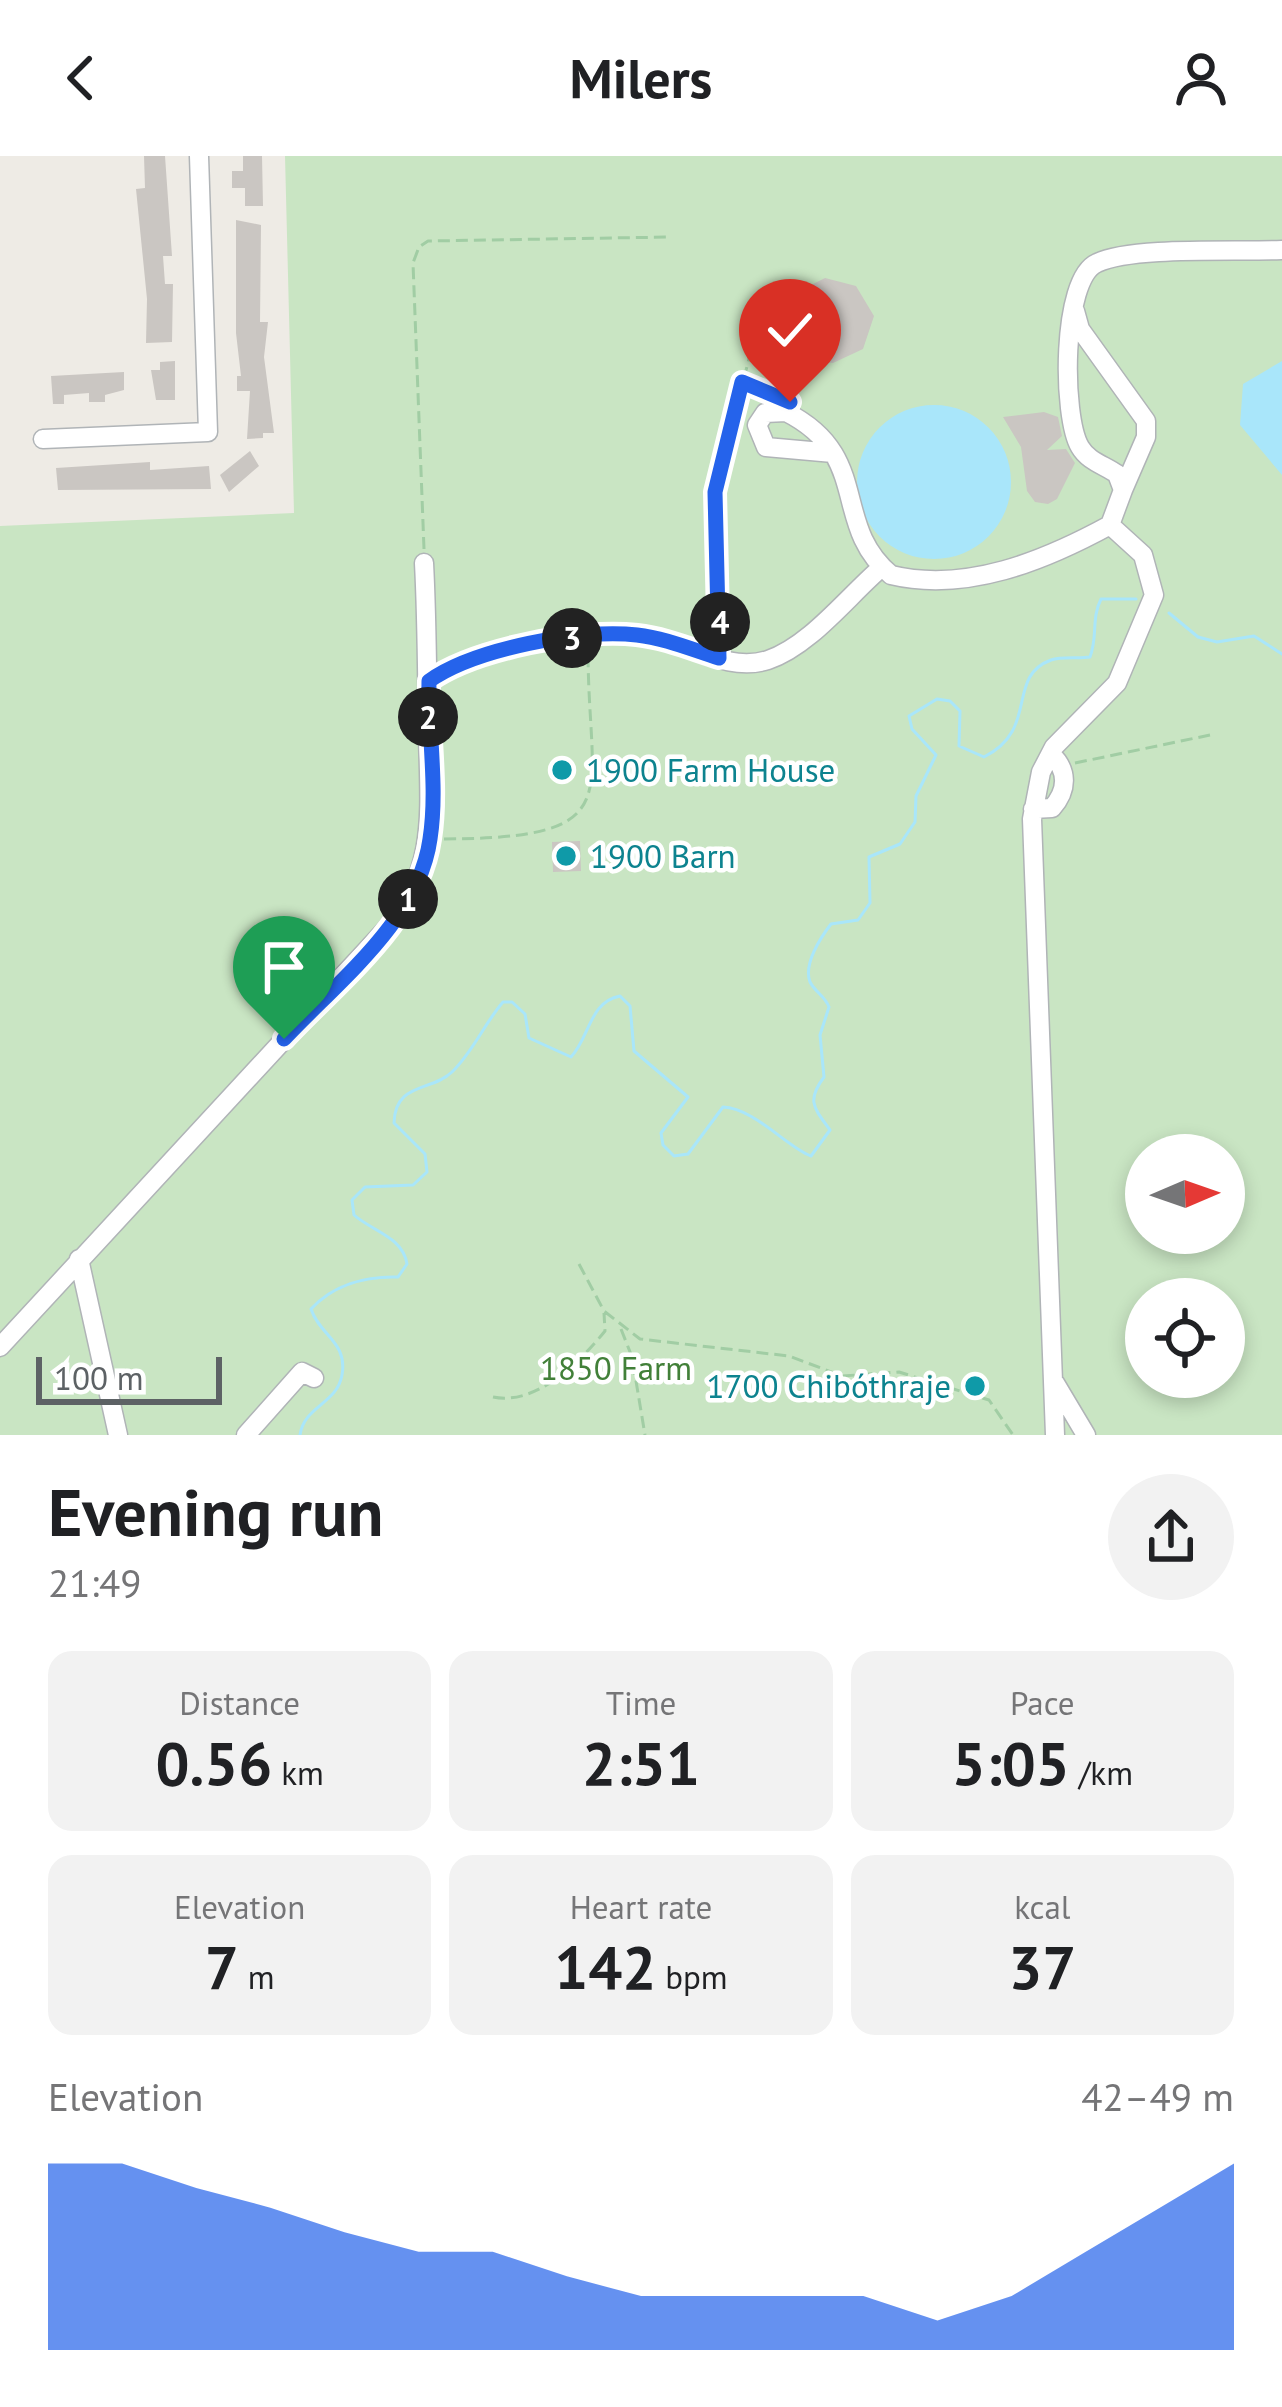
<!DOCTYPE html>
<meta charset="utf-8">
<style>
body{margin:0;font-family:"PT Sans",sans-serif;background:#f2f2f2;color:#202124;height:100vh;display:flex;flex-direction:column;font-size:45px;white-space:nowrap}
*{box-sizing:border-box;margin:0}
p{font-size:39px;color:#757577}
.icon{flex:none;width:66px;height:66px;fill:none;stroke:currentColor;stroke-width:2;stroke-linecap:round;stroke-linejoin:round}
.map{position:relative;height:1279px;overflow:hidden}
.details{display:flex;flex-direction:column;background:#fff;flex:1}
.details>*{flex:none}
.needle{width:78px;rotate:88deg}
.tools{position:absolute;left:1125px;top:978px;display:grid;gap:24px}
.tools a{display:grid;place-items:center;width:120px;height:120px;border-radius:50%;background:#fff;box-shadow:0 6px 18px #0003;font-size:60px}
.scale{position:absolute;left:36px;bottom:30px;width:186px;box-sizing:border-box;padding-left:12px;border:6px solid #5d6265;border-top:0;font-size:33px;line-height:42px;white-space:nowrap;color:#5d6265;-webkit-text-stroke:9px #fff;paint-order:stroke}
.pin{position:absolute;display:grid;place-items:center;width:102px;height:102px;color:#fff;margin:-123px -51px;border-radius:50% 50% 50% 0;rotate:-45deg;box-shadow:0 0 12px #0007}
.pin .icon{rotate:45deg}
.km{position:absolute;width:60px;height:60px;margin:-30px;border-radius:50%;background:#222;color:#fff;font-size:33px;line-height:60px;text-align:center}
.round{display:grid;place-items:center;flex:none;width:126px;height:126px;border-radius:63px;background:#f2f2f2}
.overview{display:flex;align-items:center;justify-content:space-between;height:204px;padding:0 48px}
h1{font-size:66px;font-weight:800;line-height:90px}
.figures{display:grid;grid-template-columns:repeat(3,1fr);gap:18px;height:204px;padding:12px 48px}
.figures div{display:grid;align-content:center;border-radius:24px;background:#f2f2f2;text-align:center}
.figures b{font-size:60px;font-weight:800}
.figures small{font-size:33px;font-weight:400}
.figures p{font-size:33px}
.chart{height:336px;padding:24px 48px}
.chart p{display:flex;justify-content:space-between}
.chart svg{width:100%;height:216px;margin-top:12px;fill:#2563eb;opacity:.7}
header{display:flex;justify-content:space-between;align-items:center;height:156px;padding:0 48px;background:#fff;font-size:54px;font-weight:800}
.map>svg:first-child{display:block}
.green{fill:#c9e5c3;fill-rule:evenodd}
.water{fill:#a9e6fa}
.lines{fill:none;stroke-linecap:round;stroke-linejoin:round}
.stream{stroke:#a9e6fa;stroke-width:3}
.building{fill:#cac6c2}
.minor-casing{stroke:#b0b4b7;stroke-width:21}
.path{stroke:#a1cda4;stroke-width:3;stroke-dasharray:12 6;stroke-linecap:butt}
.minor{stroke:#fff;stroke-width:18}
.route-casing{stroke:#fff;stroke-width:24}
.route{stroke:#2563eb;stroke-width:15}
.culture-dot{fill:#0f9aa8;stroke:#fff;stroke-width:4.5}
.labels{text-anchor:middle;stroke-width:9;stroke-linejoin:round;paint-order:stroke}
.culture-label{font-size:33px;fill:#0d838f;stroke:#fff;text-anchor:start}
.park-label{font-size:33px;fill:#428039;stroke:#fff}
</style>
<header><svg class="icon" aria-label="back" viewBox="0 0 24 24"><path d="M15 5l-7 7 7 7"/></svg>Milers<svg class="icon" aria-label="person" viewBox="0 0 24 24"><circle cx="12" cy="8" r="4"/><path d="M4 21q1-7 8-7t8 7"/></svg></header>
<div class="map">
<svg width="1282" height="1279" viewBox="0 0 1282 1279">
<rect width="100%" height="100%" fill="#eeebe5"/>
<!-- green -->
<path class="green" d="M285 0H1282V1279H0V370L294 357ZM1146 999H1224V1077H1146ZM1146 1143H1224V1221H1146Z"/>
<!-- water -->
<path class="water" d="M1282 205V319L1240 269 1243 228Z
M857 326a77 77 0 1 1 154 0a77 77 0 1 1-154 0Z"/>
<g class="lines">
<!-- stream -->
<path class="stream" d="M1169 457 1198 481 1217 486 1254 480 1282 498
M300 1279C304 1250 337 1248 342 1219 348 1186 320 1180 311 1153 333 1129 365 1120 398 1121L407 1108C403 1081 372 1075 354 1059L352 1044 365 1031 413 1029 427 1016 425 998 394 967C395 926 431 936 452 916 473 896 484 868 503 846H512L525 858 529 882 571 901C590 881 589 846 620 840L630 850 634 895 688 941 661 977 663 989 674 1000 688 998 723 951C754 952 788 992 811 1000L830 974C814 952 806 945 824 921L820 879 829 851C825 840 815 836 810 826 803 808 821 781 831 768L858 764 870 747 869 701 900 688 915 666 916 640 936 599 912 573 909 560 937 543 950 545 960 555 959 590 984 601C1040 573 1005 521 1051 504 1062 500 1079 503 1090 501 1098 480 1091 463 1101 443H1136"/>
</g>
<!-- building -->
<path class="building" d="M144 0H165L172 100H163L165 128H173L172 186 146 187 147 143 136 33 145 32Z
M243 0H262L263 50H245V32H232V15H243Z
M236 64 261 69 260 166H268L264 201 274 277H263V282L247 283 250 235H237V220H241L236 177Z
M825 122 856 130 874 160 863 193 833 207 817 205 798 191 789 158 801 134Z
M175 205V244H156L151 214H160V206Z
M124 216V234L105 239V246H89V237L64 239V248H53L51 220Z
M1044 256 1058 261 1062 280 1047 294 1066 293 1075 307 1057 343 1048 348 1035 346 1027 335 1021 291 1003 261Z
M250 295 259 310 229 336 220 319Z
M150 306V314L209 310 211 333 58 334 56 312Z
M580 685 581 715 553 716 552 686Z"/>
<g class="lines">
<defs>
<path id="minor" d="M1075 155 1080 173 1146 265V281L1123 334
M43 283 208 276 199 0
M833 297 766 291 757 269 765 257 786 256C873 300 830 368 891 419 966 437 1044 405 1110 369L1123 334 1117 318C1104 309 1088 305 1080 291 1062 261 1061 123 1097 107 1132 90 1238 96 1282 94
M429 525C480 489 598 468 660 483 695 492 731 516 768 504 810 490 848 440 882 411
M1033 653 1052 652C1068 634 1068 614 1051 598
M79 1103 118 1279
M0 1191 387 772C439 711 429 651 428 576 427 520 427 463 424 407
M1055 1227 1086 1279
M246 1279 302 1216 314 1222
M1055 1279 1032 663 1041 616 1054 591 1117 527 1154 439 1143 399 1110 369"/>
</defs>
<!-- minor casing -->
<use href="#minor" class="minor-casing"/>
<!-- path -->
<path class="path" d="M744 226 779 240
M793 241 810 204
M424 393 413 107 419 91 428 85 671 81
M720 489 715 336 755 179 761 172 786 168
M1075 607 1210 579
M444 683C631 682 588 642 588 494
M579 1108 604 1155 640 1183 789 1200 842 1220 899 1216 989 1244 1013 1279
M621 1173 632 1201 645 1279
M493 1241C536 1250 580 1206 605 1175L604 1157"/>
<!-- minor -->
<use href="#minor" class="minor"/>
</g>
<g class="lines">
<defs>
<path id="route" d="M284 883C337 826 419 764 430 683 438 632 428 577 429 525 474 493 581 472 637 479 665 482 693 494 719 502L715 336 742 226 790 246"/>
</defs>
<!-- route casing -->
<use href="#route" class="route-casing"/>
<!-- route -->
<use href="#route" class="route"/>
</g>
<!-- markers -->
<g class="culture-dot">
<circle cx="562" cy="614" r="12"/>
<circle cx="566" cy="700" r="12"/>
<circle cx="975" cy="1230" r="12"/>
</g>
<g class="labels">
<!-- culture labels -->
<g class="culture-label">
<text x="586" y="626">1900 Farm House</text>
<text x="590" y="712">1900 Barn</text>
<text x="951" y="1242" text-anchor="end">1700 Chibóthraje</text>
</g>
<!-- park labels -->
<g class="park-label">
<text x="616" y="1224">1850 Farm</text>
</g>
</g>
</svg>
<div class="tools">
<a><svg class="needle" viewBox="-14 -14 28 28"><path d="M0-13l5 13h-10z" fill="#e53935"/><path d="M0 13l5-13h-10z" fill="#757577"/></svg></a>
<a><svg class="icon" aria-label="locate" viewBox="0 0 24 24"><circle cx="12" cy="12" r="6"/><path d="M12 2v4M12 18v4M2 12h4M18 12h4"/></svg></a>
</div>
<div class="scale">100 m</div>
<div class="pin" style="left:284px;top:883px;background:#1e9e55"><svg class="icon" aria-label="arrive" viewBox="0 0 24 24"><path d="M6 21V4h12l-3 4 3 4H6"/></svg></div>
<div class="pin" style="left:790px;top:246px;background:#d93025"><svg class="icon" aria-label="check" viewBox="0 0 24 24"><path d="M5 12l5 5 9-10"/></svg></div>
<b class="km" style="left:408px;top:743px">1</b>
<b class="km" style="left:428px;top:561px">2</b>
<b class="km" style="left:572px;top:482px">3</b>
<b class="km" style="left:720px;top:466px">4</b>
</div>
<section class="details">
<div class="overview"><div><h1>Evening run</h1><p>21:49</p></div><a class="round"><svg class="icon" aria-label="share" viewBox="0 0 24 24"><path d="M12 15V3M7 8l5-5 5 5M5 13v7h14v-7"/></svg></a></div>
<div class="figures">
<div><p>Distance</p><b>0.56<small> km</small></b></div>
<div><p>Time</p><b>2:51</b></div>
<div><p>Pace</p><b>5:05<small> /km</small></b></div>
</div>
<div class="figures">
<div><p>Elevation</p><b>7<small> m</small></b></div>
<div><p>Heart rate</p><b>142<small> bpm</small></b></div>
<div><p>kcal</p><b>37</b></div>
</div>
<div class="chart"><p><span>Elevation</span>42–49 m</p>
<svg viewBox="0 0 160 44" preserveAspectRatio="none"><path d="M0 44V6L10 6L20 11L30 15L40 20L50 24L60 24L70 29L80 33L90 33L100 33L110 33L120 38L130 33L140 24L150 15L160 6V44z"/></svg>
</div>
</section>
